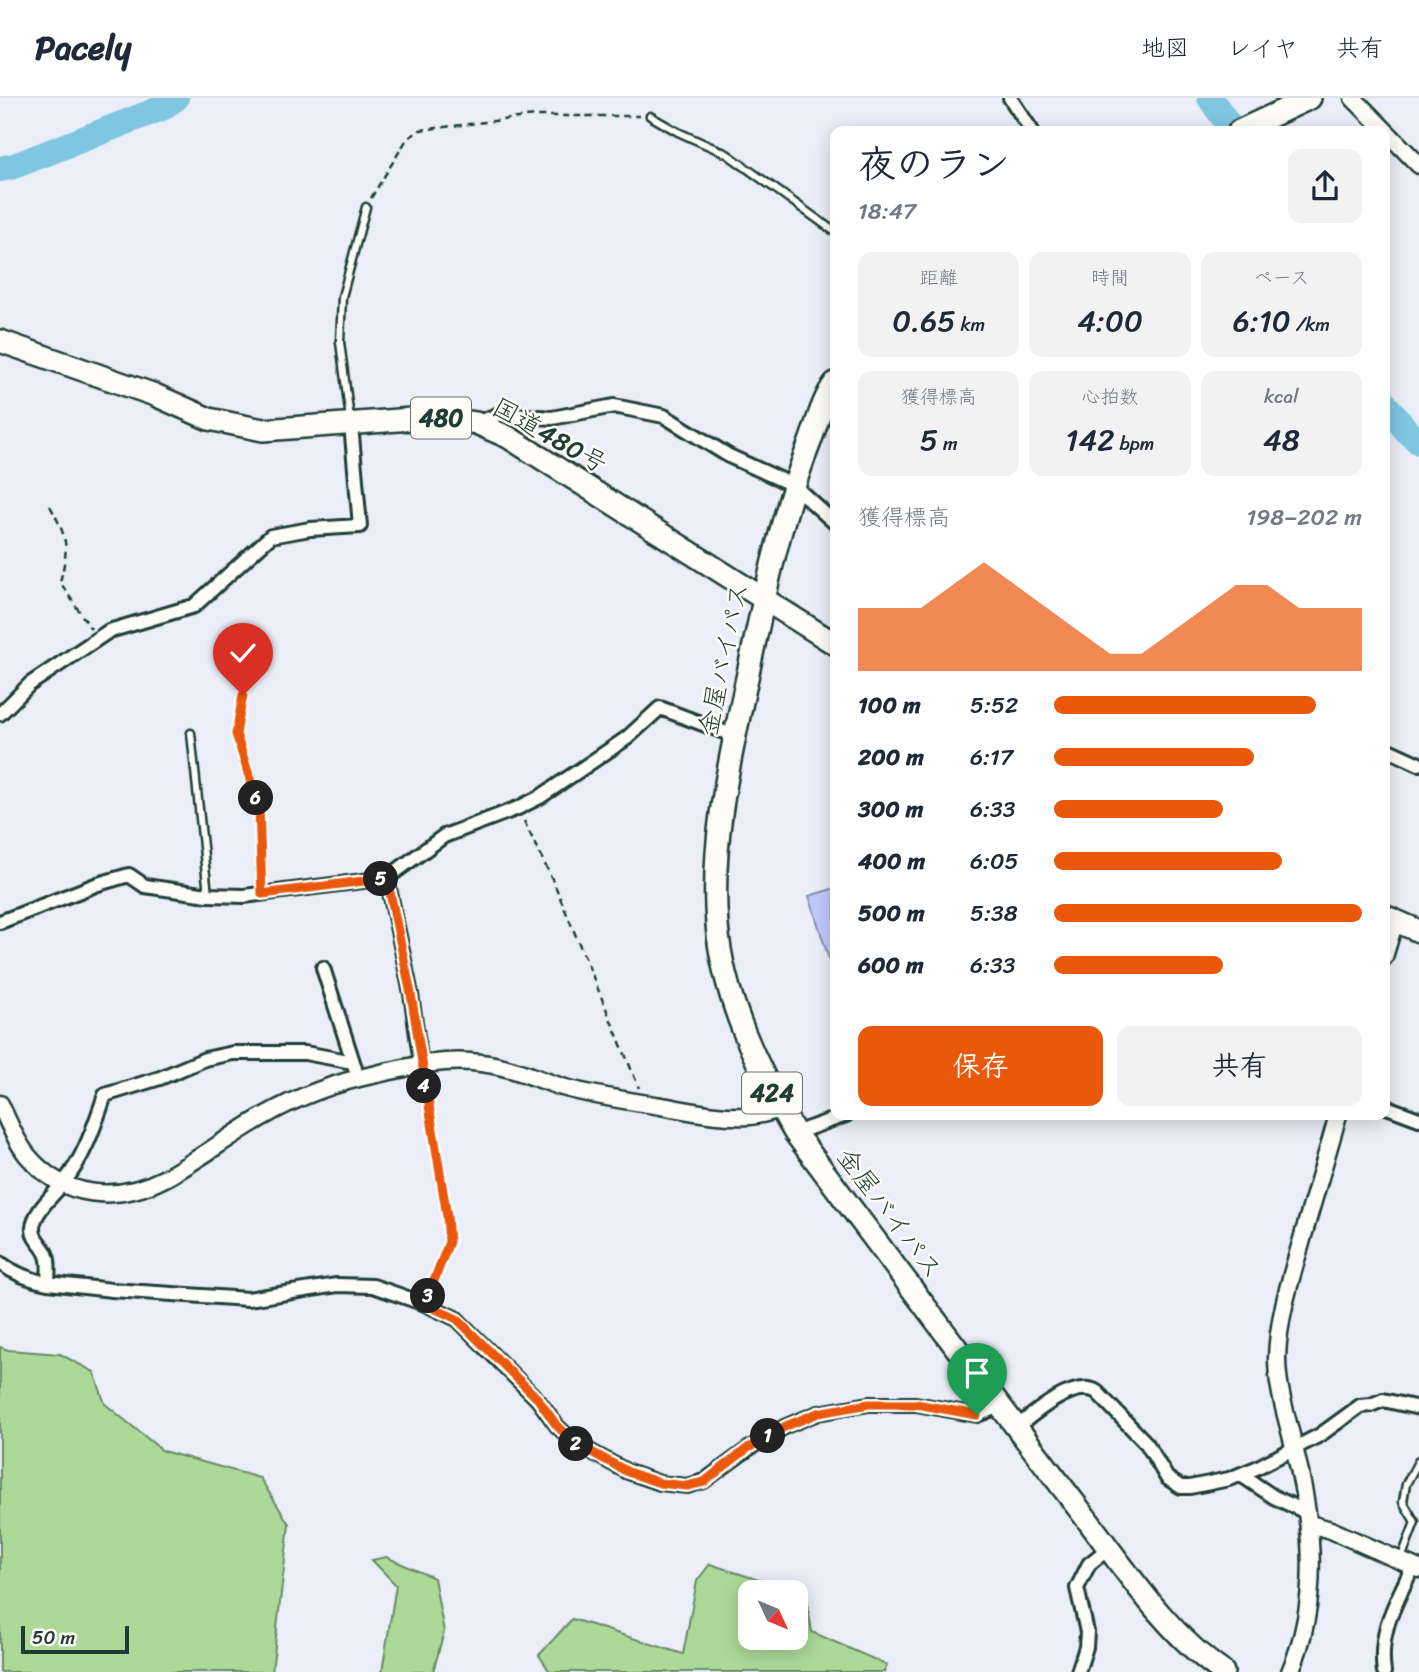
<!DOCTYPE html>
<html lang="ja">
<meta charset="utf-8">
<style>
body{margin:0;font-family:Sriracha,"Klee One",sans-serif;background:#f2f2f3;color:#1f2937;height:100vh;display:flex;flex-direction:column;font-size:26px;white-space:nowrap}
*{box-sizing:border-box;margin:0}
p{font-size:23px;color:#747a83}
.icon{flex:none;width:38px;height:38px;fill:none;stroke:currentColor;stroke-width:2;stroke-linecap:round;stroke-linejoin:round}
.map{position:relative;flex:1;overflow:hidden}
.sheet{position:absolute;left:830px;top:28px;width:560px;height:994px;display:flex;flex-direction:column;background:#fff;border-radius:14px;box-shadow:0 4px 18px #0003}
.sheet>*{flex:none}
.needle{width:46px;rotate:134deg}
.controls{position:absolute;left:738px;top:1482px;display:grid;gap:14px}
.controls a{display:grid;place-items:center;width:70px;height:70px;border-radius:14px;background:#fff;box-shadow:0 4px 18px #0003;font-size:35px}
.scale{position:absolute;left:21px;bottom:18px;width:108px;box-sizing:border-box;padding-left:7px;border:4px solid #1f3d34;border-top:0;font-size:19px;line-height:24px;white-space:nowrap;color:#1f3d34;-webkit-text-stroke:5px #fdfcf7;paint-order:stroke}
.pin{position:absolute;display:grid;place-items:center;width:60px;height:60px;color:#fff;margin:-72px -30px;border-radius:50% 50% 50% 0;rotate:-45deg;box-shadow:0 0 7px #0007}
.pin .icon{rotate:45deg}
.km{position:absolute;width:35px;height:35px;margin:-18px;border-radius:50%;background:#222;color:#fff;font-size:19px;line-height:35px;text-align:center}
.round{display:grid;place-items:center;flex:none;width:74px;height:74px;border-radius:14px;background:#f2f2f3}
.overview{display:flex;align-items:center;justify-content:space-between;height:119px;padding:0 28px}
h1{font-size:38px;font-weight:600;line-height:52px}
.figures{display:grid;grid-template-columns:repeat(3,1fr);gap:10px;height:119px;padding:7px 28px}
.figures div{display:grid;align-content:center;border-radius:14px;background:#f2f2f3;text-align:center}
.figures b{font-size:30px;font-weight:600}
.figures small{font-size:19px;font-weight:400}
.figures p{font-size:19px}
.chart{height:196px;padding:14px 28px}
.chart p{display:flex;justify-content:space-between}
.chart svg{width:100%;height:126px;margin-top:7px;fill:#ea580c;opacity:.7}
.cta{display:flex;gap:14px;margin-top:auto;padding:14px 28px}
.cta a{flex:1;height:80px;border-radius:14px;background:#ea580c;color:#fff;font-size:28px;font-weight:600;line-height:80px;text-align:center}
.cta a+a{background:#f2f2f3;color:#1f2937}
ul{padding:0 28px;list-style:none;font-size:23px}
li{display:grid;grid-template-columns:112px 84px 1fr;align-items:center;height:52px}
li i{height:18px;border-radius:9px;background:#ea580c}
header{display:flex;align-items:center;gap:42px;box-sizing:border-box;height:98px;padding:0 35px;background:#fff;border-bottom:2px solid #e0e1e3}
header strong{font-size:33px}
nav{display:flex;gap:38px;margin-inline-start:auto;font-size:24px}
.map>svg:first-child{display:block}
.green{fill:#acd997;stroke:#668b66;stroke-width:2}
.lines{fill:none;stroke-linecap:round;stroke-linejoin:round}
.river{stroke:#7fc6e0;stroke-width:26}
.building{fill:#c0c9fb;stroke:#868db0;stroke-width:2}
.service-casing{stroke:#1f3d34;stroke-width:11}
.minor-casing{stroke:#1f3d34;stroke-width:18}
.tertiary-casing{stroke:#1f3d34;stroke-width:21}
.trunk-casing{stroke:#1f3d34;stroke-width:26}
.path{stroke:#1f3d34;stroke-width:2.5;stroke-dasharray:7 5;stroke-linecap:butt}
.service{stroke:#fdfcf7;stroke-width:6}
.minor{stroke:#fdfcf7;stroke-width:12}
.tertiary{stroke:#fdfcf7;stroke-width:16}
.trunk{stroke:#fdfcf7;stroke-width:21}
.route-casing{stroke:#fff;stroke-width:14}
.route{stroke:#ea580c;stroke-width:9}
.labels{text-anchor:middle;stroke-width:5;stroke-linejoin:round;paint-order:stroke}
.shield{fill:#fdfcf7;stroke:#62766e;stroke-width:2}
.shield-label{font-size:24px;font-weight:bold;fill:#1f3d34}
.street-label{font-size:26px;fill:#1f3d34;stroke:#fdfcf7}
</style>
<header>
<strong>Pacely</strong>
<nav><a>地図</a><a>レイヤ</a><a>共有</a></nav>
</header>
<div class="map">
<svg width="1419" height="1574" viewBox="0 0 1419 1574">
<rect width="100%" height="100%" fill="#ebedf8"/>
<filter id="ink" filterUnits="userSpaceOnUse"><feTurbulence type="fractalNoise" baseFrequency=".0143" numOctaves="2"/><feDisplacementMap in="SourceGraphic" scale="14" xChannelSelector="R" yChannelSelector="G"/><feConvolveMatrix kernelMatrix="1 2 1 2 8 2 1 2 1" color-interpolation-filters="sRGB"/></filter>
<g filter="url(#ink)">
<!-- green -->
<path class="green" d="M0 1249 8 1252 60 1256 94 1274 105 1306 163 1353 260 1380 289 1426 272 1574H0Z
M386 1459 434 1480 444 1534 433 1574H382L396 1487 372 1462Z
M710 1466 795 1494H751V1540H796V1495L806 1498 812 1534 887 1567 884 1574H550L539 1557 572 1521 683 1556 697 1483Z"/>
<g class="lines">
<!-- river -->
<path class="river" d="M1210 0 1233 33
M0 71 14 68 162 10 176 0
M1384 305 1406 332 1419 344"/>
</g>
<!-- building -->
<path class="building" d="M835 790V880L809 798Z"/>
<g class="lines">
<defs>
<path id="service" d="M650 18 678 34 727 56 835 134
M350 321 340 244 342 199 366 109
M243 597 236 636 259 709 262 796
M191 635 208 796
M1401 1461 1415 1424 1403 1404 1406 1386 1419 1362"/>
<path id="minor" d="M1010 0 1032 33
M476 325 500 316 552 320 614 308 664 318 729 358 793 387 835 425
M0 616 30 586 109 533 194 508 271 438 310 431 360 428 351 326
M1384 650 1419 666
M387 780 411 896 421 966
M0 824 98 786 129 777 145 788 208 797 244 798 387 780 444 738 518 710 540 699 627 640 660 610 735 638
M323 870 355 970
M1384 1008 1419 1021
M795 1035 846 1017
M0 1165C15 1176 30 1182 48 1185L112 1192 248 1201 337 1187 373 1188 425 1206 457 1221 538 1302 557 1328 575 1345 628 1374 660 1385 687 1388 704 1383 748 1351 786 1328 818 1315 869 1306H916L977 1317 1000 1308
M48 1185C48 1177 50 1166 47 1158 44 1147 32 1142 33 1130 34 1113 53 1098 63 1085 84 1061 95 1026 105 997L160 980 205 961 233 955H305L353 964
M1016 1330C1034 1315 1075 1280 1097 1294L1147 1346 1167 1380 1181 1389H1190L1229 1381 1256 1370 1320 1337 1360 1308 1371 1307 1383 1302 1419 1310
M1241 1377 1274 1399 1308 1415
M1078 1574 1086 1549 1087 1534 1077 1490 1089 1466 1109 1450
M1384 1574C1378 1532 1396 1505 1413 1468"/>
<path id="tertiary" d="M1353 0 1419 67
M1384 859 1395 823
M0 1006C8 1023 15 1042 27 1057 63 1101 117 1105 165 1080 199 1062 230 1037 264 1018 299 998 337 984 377 976 412 968 446 960 481 965 510 968 535 980 562 989 594 998 628 1003 661 1008 690 1013 720 1020 750 1018 760 1017 770 1014 781 1011
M1310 1426 1331 1432 1419 1471
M1290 1574C1321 1501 1313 1424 1294 1349 1287 1319 1277 1291 1277 1260 1278 1221 1290 1183 1301 1145 1313 1102 1326 1060 1338 1017"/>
<path id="trunk" d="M1239 33 1310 0
M0 243 155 297 209 321 263 332 439 319 476 325 508 339 835 546
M835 285C823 301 817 325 810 344 780 420 764 500 747 580 730 662 710 742 717 827 723 900 758 972 795 1035 888 1159 981 1284 1076 1407 1119 1462 1165 1535 1223 1574
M1384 818 1419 833"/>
</defs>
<!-- service casing -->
<use href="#service" class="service-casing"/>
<!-- minor casing -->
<use href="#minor" class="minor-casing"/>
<!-- tertiary casing -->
<use href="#tertiary" class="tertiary-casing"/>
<!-- trunk casing -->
<use href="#trunk" class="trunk-casing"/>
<!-- path -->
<path class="path" d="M371 100 407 41 420 32 535 18H639
M50 408C68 441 69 448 60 484L91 531
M524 723 554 785 639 990
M423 981 447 1118 449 1144 430 1193"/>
<!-- service -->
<use href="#service" class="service"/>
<!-- minor -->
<use href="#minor" class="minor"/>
<!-- tertiary -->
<use href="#tertiary" class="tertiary"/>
<!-- trunk -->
<use href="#trunk" class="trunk"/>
</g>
</g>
<g class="lines" filter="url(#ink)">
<defs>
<path id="route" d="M243 597 236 636 259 709 262 796 387 780 411 896 447 1118 449 1144 425 1206 457 1221 538 1301 557 1328 575 1345 628 1374 660 1385 687 1388 704 1384 748 1350 786 1328 818 1315 869 1306H916L977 1317"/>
</defs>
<!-- route casing -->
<use href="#route" class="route-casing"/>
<!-- route -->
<use href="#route" class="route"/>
</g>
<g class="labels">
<!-- shield labels -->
<g class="shield">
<rect x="411" y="299.5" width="60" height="41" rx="5"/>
<rect x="742" y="974.5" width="60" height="41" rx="5"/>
</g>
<g class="shield-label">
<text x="441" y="328">480</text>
<text x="772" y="1003">424</text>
</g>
<!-- street labels -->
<g class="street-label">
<text transform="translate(550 337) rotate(29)" y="9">国道480号</text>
<text transform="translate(723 561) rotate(-78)" y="9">金屋バイパス</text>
<text transform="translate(890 1115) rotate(53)" y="9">金屋バイパス</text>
</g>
</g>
</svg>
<div class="controls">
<a><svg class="needle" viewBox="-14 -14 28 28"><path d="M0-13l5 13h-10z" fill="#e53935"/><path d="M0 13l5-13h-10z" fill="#747a83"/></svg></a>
</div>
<div class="scale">50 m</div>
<div class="pin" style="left:977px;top:1317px;background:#1e9e55"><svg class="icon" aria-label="arrive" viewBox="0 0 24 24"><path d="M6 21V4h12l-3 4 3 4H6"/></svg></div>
<div class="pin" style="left:243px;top:597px;background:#d93025"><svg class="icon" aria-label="check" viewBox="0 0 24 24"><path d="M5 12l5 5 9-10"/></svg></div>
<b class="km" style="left:768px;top:1338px">1</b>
<b class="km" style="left:576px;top:1346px">2</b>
<b class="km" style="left:428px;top:1198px">3</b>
<b class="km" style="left:424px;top:988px">4</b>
<b class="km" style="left:381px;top:781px">5</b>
<b class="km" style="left:256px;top:700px">6</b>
<section class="sheet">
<div class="overview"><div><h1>夜のラン</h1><p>18:47</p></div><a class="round"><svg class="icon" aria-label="share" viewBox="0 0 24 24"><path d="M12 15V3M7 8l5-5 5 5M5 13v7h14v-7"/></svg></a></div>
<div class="figures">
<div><p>距離</p><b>0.65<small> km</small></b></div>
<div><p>時間</p><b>4:00</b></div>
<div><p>ペース</p><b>6:10<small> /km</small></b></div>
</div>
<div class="figures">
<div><p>獲得標高</p><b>5<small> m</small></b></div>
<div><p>心拍数</p><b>142<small> bpm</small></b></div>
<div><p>kcal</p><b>48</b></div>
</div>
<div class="chart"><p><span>獲得標高</span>198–202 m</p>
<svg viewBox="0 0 160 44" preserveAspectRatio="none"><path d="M0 44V22L10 22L20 22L30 14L40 6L50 14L60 22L70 30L80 38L90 38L100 30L110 22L120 14L130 14L140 22L150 22L160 22V44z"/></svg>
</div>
<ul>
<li><b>100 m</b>5:52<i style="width:85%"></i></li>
<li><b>200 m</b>6:17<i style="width:65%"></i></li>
<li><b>300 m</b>6:33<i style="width:55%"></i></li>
<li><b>400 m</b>6:05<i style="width:74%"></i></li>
<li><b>500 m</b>5:38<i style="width:100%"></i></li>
<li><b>600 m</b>6:33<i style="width:55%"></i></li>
</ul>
<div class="cta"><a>保存</a><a>共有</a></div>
</section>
</div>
